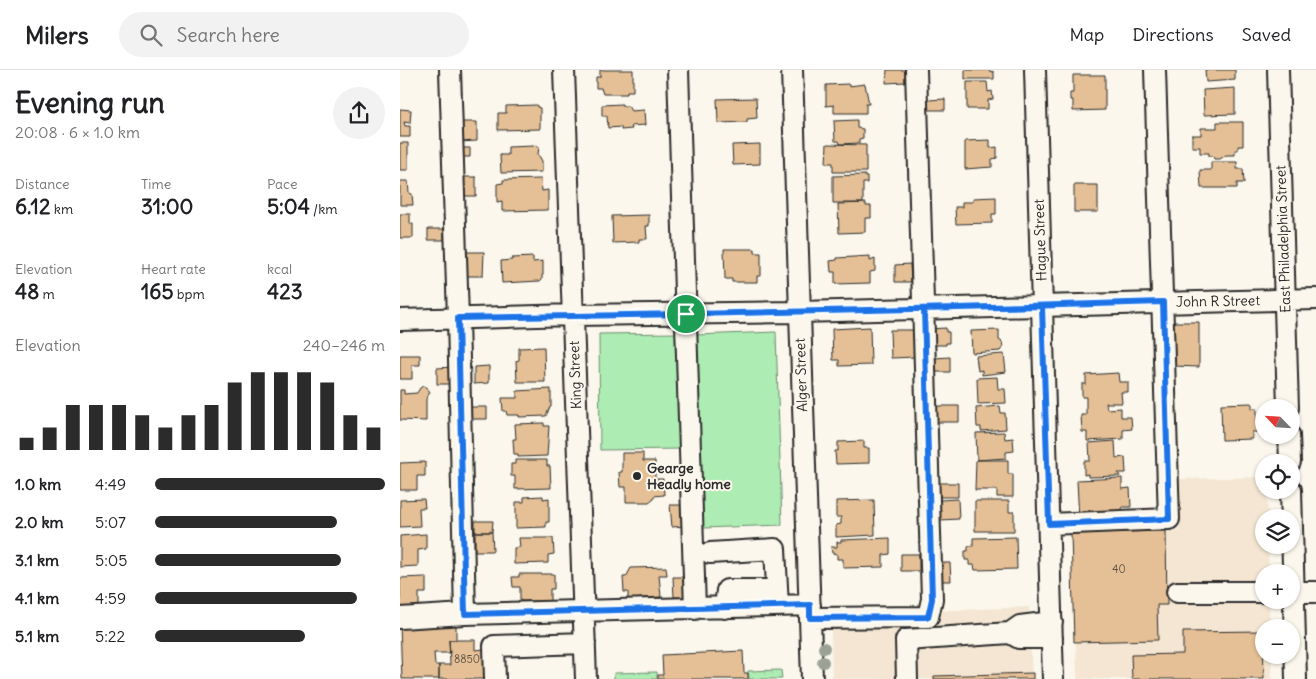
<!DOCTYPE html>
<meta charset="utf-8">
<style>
body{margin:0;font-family:Delius,sans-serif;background:#f2f2f2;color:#202124;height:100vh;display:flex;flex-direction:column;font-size:19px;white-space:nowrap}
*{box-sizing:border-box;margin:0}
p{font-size:16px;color:#757577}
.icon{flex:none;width:28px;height:28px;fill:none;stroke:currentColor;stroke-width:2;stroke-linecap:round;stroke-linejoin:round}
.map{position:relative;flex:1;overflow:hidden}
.panel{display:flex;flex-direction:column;background:#fff;width:400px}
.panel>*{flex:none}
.needle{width:32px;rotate:295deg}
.fabs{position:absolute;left:855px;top:329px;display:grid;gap:10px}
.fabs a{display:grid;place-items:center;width:45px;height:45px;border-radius:50%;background:#fff;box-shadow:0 1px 4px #0004;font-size:25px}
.pin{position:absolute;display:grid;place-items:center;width:42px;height:42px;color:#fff;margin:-21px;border:2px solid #fff;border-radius:50%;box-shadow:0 1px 5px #0007}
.round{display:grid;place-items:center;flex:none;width:52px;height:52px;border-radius:26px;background:#f2f2f2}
.summary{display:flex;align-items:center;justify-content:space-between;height:85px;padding:0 15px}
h1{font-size:28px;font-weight:700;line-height:38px}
.figures{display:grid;grid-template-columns:repeat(3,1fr);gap:8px;height:85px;padding:5px 15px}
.figures div{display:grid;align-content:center}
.figures b{font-size:21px;font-weight:700}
.figures small{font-size:14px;font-weight:400}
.figures p{font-size:14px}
.chart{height:140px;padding:10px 15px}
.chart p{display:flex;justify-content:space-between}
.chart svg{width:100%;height:90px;margin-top:5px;stroke:#2b2b2b;stroke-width:6}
ul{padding:0 15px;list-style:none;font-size:16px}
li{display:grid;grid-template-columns:80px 60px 1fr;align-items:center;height:38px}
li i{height:12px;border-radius:6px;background:#2b2b2b}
header{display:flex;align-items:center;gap:30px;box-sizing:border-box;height:70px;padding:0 25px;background:#fff;border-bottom:1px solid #e0e0e0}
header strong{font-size:24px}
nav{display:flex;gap:28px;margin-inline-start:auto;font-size:18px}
.search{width:350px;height:45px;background:#f2f2f2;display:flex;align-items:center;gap:12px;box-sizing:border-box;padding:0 18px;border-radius:28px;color:#757577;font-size:19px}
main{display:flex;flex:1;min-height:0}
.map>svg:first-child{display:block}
.built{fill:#f4e6d2}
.grass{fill:#adecb3;stroke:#6c8c6f}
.park{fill:url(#park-crowns);stroke:#6c8c6f}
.building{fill:#e5c096;stroke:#2b2b2b}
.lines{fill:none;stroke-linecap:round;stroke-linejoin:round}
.minor-casing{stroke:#2b2b2b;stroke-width:24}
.minor{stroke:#fbf7ec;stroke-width:20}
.tree{fill:#9ba195}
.route-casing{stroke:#fff;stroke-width:10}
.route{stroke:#1a73e8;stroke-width:6}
.poi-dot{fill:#2b2b2b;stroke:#fbf7ec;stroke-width:2}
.labels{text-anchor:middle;stroke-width:4;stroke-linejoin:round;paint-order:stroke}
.number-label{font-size:11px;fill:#5a5046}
.street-label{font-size:14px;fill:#2b2b2b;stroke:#fbf7ec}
.poi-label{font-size:14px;font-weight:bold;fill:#2b2b2b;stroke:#fbf7ec;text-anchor:start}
</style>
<header>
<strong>Milers</strong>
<div class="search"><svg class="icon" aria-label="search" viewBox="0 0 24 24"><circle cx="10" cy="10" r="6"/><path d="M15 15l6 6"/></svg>Search here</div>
<nav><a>Map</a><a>Directions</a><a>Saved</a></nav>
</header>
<main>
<section class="panel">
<div class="summary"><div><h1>Evening run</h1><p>20:08 · 6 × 1.0 km</p></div><a class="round"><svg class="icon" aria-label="share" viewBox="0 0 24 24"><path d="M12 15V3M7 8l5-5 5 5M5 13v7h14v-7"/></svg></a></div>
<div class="figures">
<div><p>Distance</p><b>6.12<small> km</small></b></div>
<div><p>Time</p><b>31:00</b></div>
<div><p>Pace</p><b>5:04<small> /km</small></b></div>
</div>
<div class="figures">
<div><p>Elevation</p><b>48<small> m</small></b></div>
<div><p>Heart rate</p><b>165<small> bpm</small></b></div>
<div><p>kcal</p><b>423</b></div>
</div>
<div class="chart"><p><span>Elevation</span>240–246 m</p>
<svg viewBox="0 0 160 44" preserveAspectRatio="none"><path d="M5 44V38M15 44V33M25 44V22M35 44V22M45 44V22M55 44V27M65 44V33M75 44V27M85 44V22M95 44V11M105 44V6M115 44V6M125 44V6M135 44V11M145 44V27M155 44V33"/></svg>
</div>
<ul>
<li><b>1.0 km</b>4:49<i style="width:100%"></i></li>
<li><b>2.0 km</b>5:07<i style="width:79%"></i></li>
<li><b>3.1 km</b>5:05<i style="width:81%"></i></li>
<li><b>4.1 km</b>4:59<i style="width:88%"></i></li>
<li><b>5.1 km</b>5:22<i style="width:65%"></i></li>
</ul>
</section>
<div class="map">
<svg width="916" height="609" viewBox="0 0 916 609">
<defs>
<pattern id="park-crowns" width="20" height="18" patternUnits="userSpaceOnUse" patternTransform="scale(1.25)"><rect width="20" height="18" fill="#adecb3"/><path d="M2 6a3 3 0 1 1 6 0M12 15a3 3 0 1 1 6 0" fill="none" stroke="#95cb9a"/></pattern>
</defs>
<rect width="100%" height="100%" fill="#fbf7ec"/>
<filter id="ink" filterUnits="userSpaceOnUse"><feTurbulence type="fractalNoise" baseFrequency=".02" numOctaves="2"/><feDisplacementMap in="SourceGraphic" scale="10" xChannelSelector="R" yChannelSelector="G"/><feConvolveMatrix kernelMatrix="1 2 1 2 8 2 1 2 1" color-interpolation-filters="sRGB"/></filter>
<g filter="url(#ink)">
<!-- built -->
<path class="built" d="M864 407V420H867L868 447 864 448V475H868L869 502H864V530H869L870 557 864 558V585H871L872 609H677L673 463 779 460 778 409Z
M629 537 632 609H432L431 556 531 541Z"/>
<!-- grass -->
<path class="grass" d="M376 262 382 455 303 458 296 265Z
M279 263 281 379 200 380 199 264Z"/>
<!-- park -->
<path class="park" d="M381 600 382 609H349L348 601Z
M257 602V609H214V603Z"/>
<!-- building -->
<path class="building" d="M200 0H233V21H227V24H203L201 18H196V7H200Z
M487 0H505V12L486 13Z
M565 0H589V1L594 2V9H565Z
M805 0H835V10L806 12Z
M673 5H705V40L673 41V30H670V23H673Z
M567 12H587L588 22 592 21 593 29 588 30V39H567Z
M448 14 449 16 465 14 469 34H466V43H434V35L426 36V15Z
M835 18V44L804 45 803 20Z
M356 28 357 48 347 49V52L318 53 317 29Z
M545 29V40H528V30Z
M222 34V36H228L231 41 244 40 245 55 231 56 232 59 221 60V57L208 58 207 46H202V35Z
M137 35V37L140 38V59L98 60V43H106V36Z
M0 39 11 40 10 53 4 52 5 56H10V67H0Z
M457 50V58L463 59V68L459 69V73L440 74 439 71H435L434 51Z
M60 52H77V71L60 72Z
M817 52H843V76H838V80H835V85H826L820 89H814L813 86H809V83H800V77H792V65H801V58H817Z
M590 70V78L597 77V88L592 89V97L565 99V71Z
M0 73H8V100H0Z
M360 74V94L333 95 332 75Z
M427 74 466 75V102H433V93H426Z
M135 75 139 77 138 84 142 91V102L101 103 100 85H108V77L134 76Z
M63 78H70V87H63Z
M811 92H837V99H843L844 113H837V118H801L800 100H811Z
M465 105V107H467V113H463V133H433V106Z
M61 107H76V126H62Z
M141 109 142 121 148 120V140L102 141V131L97 132V114L103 113V110Z
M0 111H8L9 123 12 124 13 135H0Z
M674 115H698V142H674Z
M596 127V144H592V153L556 154 555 137H562V132H573V128Z
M466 133V136H471V148H465V162L439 163 438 134Z
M0 144H10V154H13V168H0Z
M249 145V156H246L247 169H239V172L213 173 212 146Z
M28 159H44V170H28Z
M324 179H355V183H361V206H357V212H332V209H325Z
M65 182H84L83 206H65Z
M470 186V191L475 189V201L470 202V213L435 214V202H431L430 191 437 190V188Z
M133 187V192L143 191V205H142V209L140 211 102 213 101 191 112 190V188Z
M510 194 511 212H495V195Z
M773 252H799V297L773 296Z
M470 257 471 295 439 296V290H433L432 259Z
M546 258V262H549V273H546V275H529V259Z
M490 260H516V287L491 288Z
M599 260V270L602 272 603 277 600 281 572 283 571 261Z
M144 277 145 312H117L116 291 119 290V278Z
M604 284 606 302 582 305V300L578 301 576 286Z
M0 285H20V295H12V309H0Z
M550 287V302H535V288Z
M89 296V313L74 314V297Z
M54 297V314H37V298Z
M718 303 719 312H728V322H721L722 333H706L707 339 721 338V347H731L732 359 723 360V369L687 371V362H682L681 345H686V327H682V314H686V305Z
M597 307 598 319H605L606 333 578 334 577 308Z
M23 316 27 318 30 322 26 329V351L0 350V320H4V324L17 323 20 318Z
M151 319V337H150L146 346 119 347V345H107L106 341H103L102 328H117V321Z
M852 333V339L857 338V362H852V369L822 370 821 334Z
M537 336H559V352H537Z
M600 336 601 343H605L606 359 581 361V357H577L576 338Z
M71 337H87V349H71Z
M144 353V356H149L147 386 118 387V384H114L113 369H116L115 354Z
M604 362 605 369 613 368 614 381 606 382V388L577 390 576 363Z
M464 371V378H469V393L436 394 435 381H438V372Z
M715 371 716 388 725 387 726 403H718L720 406 688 407V404L684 405V391H690L689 373Z
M222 383H243V391H255V409H263L264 425 254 426V428L249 432H226V417H220L219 402H222Z
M115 390H147V396H150L151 418 115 419V406H111V394H115Z
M576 390H608V404H613V427H597V420H575Z
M25 392V406H17V420H0V393Z
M722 408V419L730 418 731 437H722L723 448 679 450 677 410Z
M539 413H558V427H540Z
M143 426V429L149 428V452H146V457L116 458V432H124V427Z
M24 429 25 438H19L20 456 0 457V430Z
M558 429 559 449 540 450V430Z
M474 430 475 465 436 467V455L441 454V447H436V431Z
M575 431H609V442H614V461H575Z
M270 435H284L286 456 272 457Z
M75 451H93L92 462H75Z
M766 461 767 535H757L758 570 674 572 671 463Z
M75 462H92L93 481H75Z
M26 464V479L18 480V496L0 497V466Z
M616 467 617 499 575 500 574 495H569V490H565V481H568V476H573V468Z
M119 468H153L154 484 148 485V493L114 494V478L120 477Z
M490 468V484L483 485V497L443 498V489H437V484L432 483 431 477H437V472H441V470Z
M501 484H519V501H501Z
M539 493H550L551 511H539Z
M266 497 267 505H259L261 527 228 529V522H224L223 507H226L231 498Z
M119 504H154V519H150V531H120V517H113L112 507H119Z
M26 507V523H19V538L0 539V508Z
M273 507H289L290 527H274Z
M56 551V570H49L50 583H34L35 595H39V609H2L0 553Z
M863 561 864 609H732L731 585 783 584V562Z
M49 570H75V580L84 579 85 609H39V595H50Z
M343 581 344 603H348V609H258V605H263L262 585Z
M633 603V609H534V606Z"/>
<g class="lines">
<defs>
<path id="minor" d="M50 0 58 248 65 544
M164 0 186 609
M278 0 295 539
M392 0 412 609
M635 0 653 609
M878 0 888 338
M0 250 173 245 399 242 916 229
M889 365 890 392
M891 420 896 609
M649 454 769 449 755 0
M310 483 375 479 378 536
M777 522H864
M891 522H916
M325 538 327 520H377
M0 548 65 544 410 535
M410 548 528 547 532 529 516 0
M652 552 620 556 610 563 619 568H652
M95 609 94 576 185 573
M507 609 506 570 610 563"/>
</defs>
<!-- minor casing -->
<use href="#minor" class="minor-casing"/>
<!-- minor -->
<use href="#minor" class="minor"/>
</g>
<!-- trees -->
<g class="tree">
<circle cx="424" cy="578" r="6"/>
<circle cx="423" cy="592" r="6"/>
</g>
</g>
<g class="lines" filter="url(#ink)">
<defs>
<path id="route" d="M286 244 58 248 65 544 410 535V548L528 547 532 529 524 239 763 232 769 449 649 454 642 236C524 239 405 242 286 244"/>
</defs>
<!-- route casing -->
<use href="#route" class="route-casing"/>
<!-- route -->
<use href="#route" class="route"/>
</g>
<!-- markers -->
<circle class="poi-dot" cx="237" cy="406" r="5"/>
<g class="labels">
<!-- number labels -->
<g class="number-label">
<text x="719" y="503">40</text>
<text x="67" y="593">8850</text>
</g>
<!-- street labels -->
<g class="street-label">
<text transform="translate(883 169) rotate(-92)" y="5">East Philadelphia Street</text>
<text transform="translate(640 170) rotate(-92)" y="5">Hague Street</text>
<text transform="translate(818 231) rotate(-1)" y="5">John R Street</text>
<text transform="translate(175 305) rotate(-92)" y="5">King Street</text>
<text transform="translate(401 305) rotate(-92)" y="5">Alger Street</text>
</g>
<!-- poi labels -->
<g class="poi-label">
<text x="247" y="403">Gearge<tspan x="247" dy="16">Headly home</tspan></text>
</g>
</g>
</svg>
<div class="fabs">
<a><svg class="needle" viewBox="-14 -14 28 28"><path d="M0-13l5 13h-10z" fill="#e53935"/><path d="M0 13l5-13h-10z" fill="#757577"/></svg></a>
<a><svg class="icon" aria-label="locate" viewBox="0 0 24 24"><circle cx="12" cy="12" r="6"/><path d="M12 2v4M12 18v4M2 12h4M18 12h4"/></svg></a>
<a><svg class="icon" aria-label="layers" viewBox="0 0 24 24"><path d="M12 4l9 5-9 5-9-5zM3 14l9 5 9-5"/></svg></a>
<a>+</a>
<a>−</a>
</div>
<div class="pin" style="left:286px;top:244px;background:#1e9e55"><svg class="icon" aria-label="arrive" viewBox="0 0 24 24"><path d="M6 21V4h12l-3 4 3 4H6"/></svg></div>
</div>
</main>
